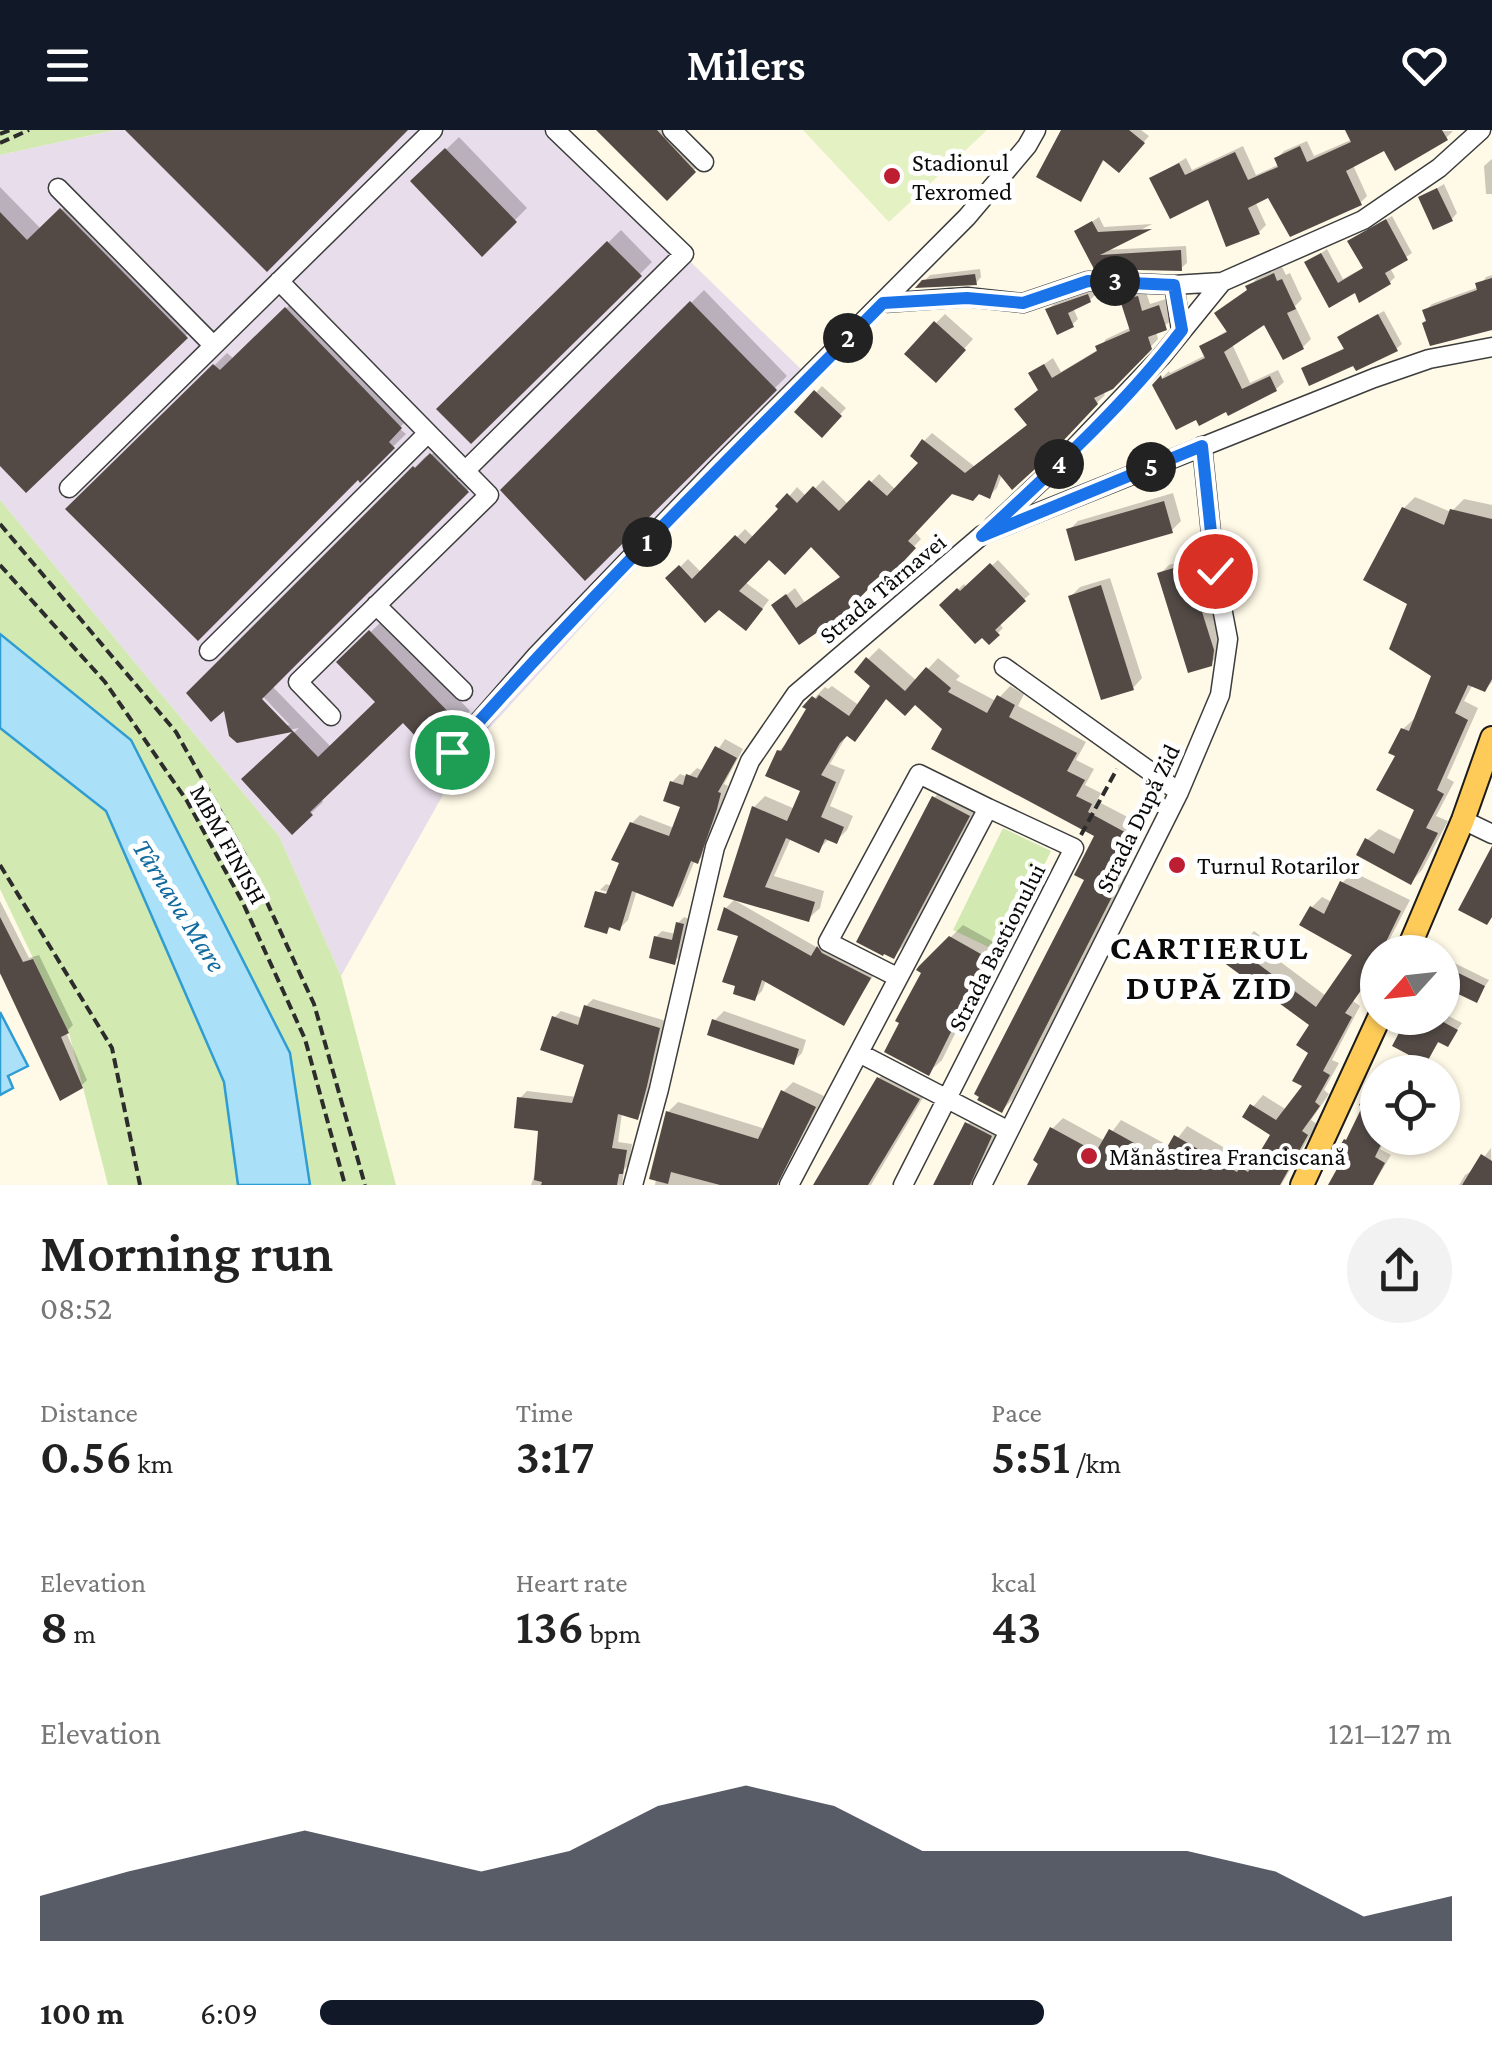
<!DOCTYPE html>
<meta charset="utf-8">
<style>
body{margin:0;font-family:"Crimson Pro",serif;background:#f2f2f2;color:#222;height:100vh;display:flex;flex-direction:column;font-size:38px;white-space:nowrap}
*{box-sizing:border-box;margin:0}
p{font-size:32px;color:#767676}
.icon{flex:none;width:55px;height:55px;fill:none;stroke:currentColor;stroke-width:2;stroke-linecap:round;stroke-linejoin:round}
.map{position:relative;height:1055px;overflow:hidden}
.side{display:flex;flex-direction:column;background:#fff;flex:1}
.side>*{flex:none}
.needle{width:65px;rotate:243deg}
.buttons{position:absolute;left:1360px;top:805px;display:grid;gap:20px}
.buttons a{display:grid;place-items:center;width:100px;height:100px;border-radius:50%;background:#fff;box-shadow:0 2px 8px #0004;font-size:50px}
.pin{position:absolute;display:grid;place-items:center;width:85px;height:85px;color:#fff;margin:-42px;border:5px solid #fff;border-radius:50%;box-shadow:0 2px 10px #0007}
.km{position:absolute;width:50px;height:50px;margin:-25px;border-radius:50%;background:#222;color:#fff;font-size:28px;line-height:50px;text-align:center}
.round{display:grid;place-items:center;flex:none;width:105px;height:105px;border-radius:52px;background:#f2f2f2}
.head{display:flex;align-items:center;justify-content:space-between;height:170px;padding:0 40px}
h1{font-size:55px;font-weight:600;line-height:75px}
.figures{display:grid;grid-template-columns:repeat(3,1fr);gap:15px;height:170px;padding:10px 40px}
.figures div{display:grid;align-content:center}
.figures b{font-size:50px;font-weight:600}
.figures small{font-size:28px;font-weight:400}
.figures p{font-size:28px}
.chart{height:280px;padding:20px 40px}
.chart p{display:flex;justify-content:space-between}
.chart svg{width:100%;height:180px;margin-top:10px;fill:#111827;opacity:.7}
ul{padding:0 40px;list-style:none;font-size:32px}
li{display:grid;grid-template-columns:160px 120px 1fr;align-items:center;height:75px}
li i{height:25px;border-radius:12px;background:#111827}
header{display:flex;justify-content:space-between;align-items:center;height:130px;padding:0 40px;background:#111827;color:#fff;font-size:45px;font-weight:600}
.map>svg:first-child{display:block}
.industrial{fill:#e8ddea}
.green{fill:#d2eab1}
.pitch{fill:#e4f1c3}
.water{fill:#aae0f8;stroke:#2f9cd2;stroke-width:2.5}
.shadow{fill:#0003;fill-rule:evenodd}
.building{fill:#534a46}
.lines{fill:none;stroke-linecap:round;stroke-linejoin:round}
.minor-casing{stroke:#3d3d3d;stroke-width:21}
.major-casing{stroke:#1b1b1b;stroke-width:26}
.path{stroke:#2c2c2c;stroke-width:4;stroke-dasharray:10 5;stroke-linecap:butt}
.minor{stroke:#fff;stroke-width:18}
.major{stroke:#fecb58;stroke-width:22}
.route-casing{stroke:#fff;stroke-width:20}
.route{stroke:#1a73e8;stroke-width:12}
.poi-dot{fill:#be1e31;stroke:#fff;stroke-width:4}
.labels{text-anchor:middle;stroke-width:10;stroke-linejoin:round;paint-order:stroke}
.poi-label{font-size:25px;fill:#0a0a0a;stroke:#fff;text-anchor:start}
.street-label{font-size:25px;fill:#0a0a0a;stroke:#fff}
.water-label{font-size:28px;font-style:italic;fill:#116a9f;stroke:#fff}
.district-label{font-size:35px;font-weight:bold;letter-spacing:2.5px;fill:#0a0a0a;stroke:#fff}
</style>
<header><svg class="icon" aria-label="menu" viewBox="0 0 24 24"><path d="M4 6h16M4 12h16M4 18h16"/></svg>Milers<svg class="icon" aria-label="heart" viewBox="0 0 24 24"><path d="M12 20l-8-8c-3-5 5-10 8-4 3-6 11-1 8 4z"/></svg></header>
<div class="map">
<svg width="1492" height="1055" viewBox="0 0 1492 1055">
<rect width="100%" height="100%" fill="#fff9e7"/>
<!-- industrial -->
<path class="industrial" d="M115 0H555L809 247 466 624 341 846 279 706 0 370V25Z"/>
<!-- green -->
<path class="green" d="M0 0H115L0 25Z
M0 370 279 706 341 846 396 1055H310L290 922 131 610 0 504Z
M0 598 105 681 224 952 238 1055H108L69 903 0 759Z
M1003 698 1051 721 1001 823 953 800Z"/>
<!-- pitch -->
<path class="pitch" d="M803 0H987L889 92Z"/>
<!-- water -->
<path class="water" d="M0 504 131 610 290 923 310 1055H238L224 952 106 681 0 598Z
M0 882 28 936 8 946 13 958 0 965Z"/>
<!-- shadow -->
<path class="shadow" d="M599 0H680L707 27 667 67Z
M1064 0H1141L1149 6 1125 34 1105 28 1081 69Z
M1348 0 1453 1 1446 8 1385 17 1353 35 1367 66 1360 73 1269 64 1255 71 1266 95 1259 102 1228 114 1209 67 1152 49 1186 28 1192 40 1243 16 1256 45 1280 34 1277 28 1284 21 1307 11 1314 26 1353 9Z
M459 7 527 78 482 123 413 52Z
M1492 29V64H1486L1484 36Z
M1444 54 1457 83 1452 89 1421 68Z
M0 57 41 99 74 68 199 193 26 360 0 332Z
M1392 86 1412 123 1390 138 1395 147 1390 152 1356 160 1330 174 1307 133 1327 119 1343 149 1365 137 1350 111Z
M1099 87 1104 97 1152 94 1103 120 1186 116 1187 133 1181 138 1096 136 1077 102Z
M621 100 652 132 471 311 440 279Z
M1282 137 1286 145 1290 143 1302 169 1295 176 1311 209 1303 217 1268 193 1232 214 1250 253 1278 240 1284 252 1276 259 1229 282 1155 255 1169 241 1170 243 1206 225 1202 216 1228 200 1217 183 1249 159 1256 149Z
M980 139 981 147 976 153 921 155 930 145Z
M1492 145V196L1428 190 1425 181 1432 174 1479 157 1486 147Z
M1145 159 1150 174 1166 169 1173 190 1156 201 1158 209 1112 257 1103 261 1105 265 1012 356 1002 344 997 358 989 366 952 361 914 401 921 409 901 430 881 443 800 512 774 475 795 458 805 473 842 446 811 413 769 427 745 452 769 470 754 490 719 476 669 448 688 429 702 443 745 399 754 408 797 357 807 367 823 350 849 375 879 344 896 360 922 332 924 311 932 303 975 337 1029 294 1040 259 1031 243 1053 228 1061 242 1099 219 1106 209 1132 197 1123 171 1131 163Z
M704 160 787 246 585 448 504 360Z
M1094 160 1096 164 1090 170 1073 178 1078 189 1072 195 1048 179 1054 174Z
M299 166 413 284 399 298 406 304 360 349 69 379 227 223 234 229Z
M1384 181 1402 214 1396 219 1354 233 1304 239 1346 217 1340 207 1345 202Z
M945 184 973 209 945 240 936 193Z
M822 256 846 278 822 304 798 282Z
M443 313 479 349 272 556 331 617 378 572 340 532 383 490 470 581 432 620 403 590 321 668 323 672 292 701 256 637 299 598 238 610 226 577 190 563 426 326 428 328ZM255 558 290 595H283L252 562Z
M1173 363 1181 391 1172 400H1069L1078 391Z
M1415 367 1451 382 1464 369 1492 375V552L1485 559 1473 554 1464 571 1478 578 1447 648 1454 652 1436 686 1448 691 1422 740 1411 752 1367 710 1379 699 1403 711 1417 679 1398 625 1403 599 1415 588 1435 545 1410 472 1404 378Z
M1196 426 1222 509 1220 524 1210 534 1160 444 1169 435Z
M998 430 1030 464 999 493 1003 498 989 512 942 475 964 454 967 458Z
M1110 448 1142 548 1133 558 1071 466 1080 457Z
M879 518 917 551 938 528 960 546 956 550 996 571 1010 556 1024 564 1018 576 1086 612 1076 630 1094 639 1085 655 1101 663 1097 671 1141 694 1117 741 1126 746 1013 969 1002 980 1088 749 1097 704 945 598 915 572 887 568 855 609 848 603 830 634 845 640 830 676 853 686 847 700 836 711 830 708 818 720 791 708 774 746 824 761 820 778 808 789 726 765 754 677 765 666 795 679 803 660 779 621 791 609 809 579 806 577 825 557 828 559 832 556 860 576 874 556 868 529Z
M725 609 743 619 724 654 728 656 706 723 698 731 695 730 680 766 672 774 637 760 628 790 620 798 612 796 606 801 598 762 619 765 600 760 606 754 612 756 632 693 640 685 674 698 683 676 672 652 680 644 688 647 697 638 704 641Z
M946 655 980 673 906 813 894 826 934 668Z
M1353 742 1410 770 1383 822H1378V838L1353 871 1360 876 1332 930 1339 933 1324 960 1329 964 1311 990 1317 994 1281 1055H1029L1052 999 1063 988 1105 1011 1121 990 1171 1017 1187 996 1249 1032 1253 1028 1257 1031 1273 1004 1245 986 1263 965 1287 980 1306 956 1312 894 1227 832 1254 801 1263 808 1258 815 1326 866 1355 824 1312 777 1322 767 1332 772 1342 753Z
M734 770 818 818 826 811 877 840 843 893 766 850 762 861 755 868 741 804 720 798 726 778Z
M0 771 29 828 39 825 73 895 66 902 87 950 81 956 3 844 0 845Z
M684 787 689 789 680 826 674 832 656 807 662 801 676 804 678 793Z
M963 795 999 815 942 930 929 942 924 842 921 837Z
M1442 827 1489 850 1476 870 1456 860 1443 883 1462 893 1447 914 1440 910 1426 931 1395 915 1408 888H1442Z
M593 869 666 891 644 980 637 987 622 983 618 1012 632 1014 629 1034 624 1040 622 1055H531L537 1038 541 999 520 968 527 961 577 967 587 934 554 888 561 881 582 888 586 876Z
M724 881 806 910 802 923 793 932 714 891Z
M892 936 930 956 871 1055H816L879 948Z
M793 952 824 966 776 1055H655L668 982 678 972 766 999 783 962Z
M980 981 1003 993 973 1055H936L968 994Z
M1378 1008H1386L1380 1019 1391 1025 1373 1055H1331Z
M1491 1018 1492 1055H1459L1465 1045 1475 1039Z"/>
<!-- building -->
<path class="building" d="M125 0H408L267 142Z
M596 0H657L696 42 667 71Z
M1061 0H1129L1145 13 1119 43 1103 30 1081 72 1036 47Z
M1345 0H1442L1448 10 1395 41 1384 21 1346 41 1362 75 1290 107 1268 68 1248 78 1260 104 1226 117 1208 70 1170 89 1149 48 1179 33 1185 45 1235 22 1248 50 1278 37 1274 28 1300 16 1307 32 1351 12Z
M445 18 517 92 482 127 410 51Z
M1437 58 1453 91 1433 100 1418 67Z
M60 78 188 208 26 363 0 336V82L27 110Z
M1386 89 1408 130 1385 143 1391 154 1359 173 1355 163 1329 178 1304 132 1321 123 1338 153 1363 138 1347 111Z
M1092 91 1098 102 1152 99 1100 125 1181 120 1182 141 1094 139 1074 101Z
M607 111 642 146 471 314 436 279Z
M1274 143 1277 151 1282 149 1296 179 1287 183 1304 219 1283 230 1264 195 1224 222 1242 259 1270 246 1277 261 1228 286 1226 282 1199 296 1196 290 1176 300 1152 255 1161 245 1162 249 1205 228 1199 216 1227 202 1214 183 1247 160 1245 156Z
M975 144 977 155 915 158 922 150Z
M1492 148V200L1430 216 1422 193 1426 191 1422 180 1477 160 1475 153Z
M1088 164 1091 172 1068 183 1074 197 1057 205 1045 179Z
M1138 166 1142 181 1159 175 1167 200 1148 207 1152 219 1113 259 1094 268 1098 274 1046 329 1012 360 999 344 990 369 979 364 973 371 952 364 908 411 916 418 903 432 884 449 881 446 844 484 799 515 771 475 786 464 796 478 840 447 811 417 785 445 769 430 739 461 763 479 746 501 719 480 705 493 665 448 679 435 692 449 735 405 745 414 778 379 775 376 787 363 797 373 813 356 839 381 869 350 887 366 918 333 910 326 922 309 965 343 1027 295 1014 279 1038 260 1028 243 1044 234 1052 248 1097 221 1095 216 1130 201 1120 170Z
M690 171 777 260 585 451 500 360Z
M285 177 402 298 389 312 395 318 360 353 358 350 198 511 65 379 213 234 220 240Z
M1378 184 1398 221 1356 241 1353 236 1309 256 1301 238 1344 219 1337 207Z
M934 191 966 220 936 253 904 224Z
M814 260 842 286 822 308 794 282Z
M430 323 469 362 262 569 318 627 375 572 336 532 369 500 460 594 432 624 403 593 310 682 313 685 292 705 241 649 292 602 237 613 229 606 224 581 211 592 186 563 413 336 415 338Z
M1164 371 1173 403 1075 431 1066 399Z
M1402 377 1444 395 1450 379 1492 389V549L1485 562 1468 555 1455 583 1468 590 1437 660 1444 664 1426 698 1438 703 1411 755 1356 725 1365 708 1394 724 1414 680 1376 660 1395 626 1388 623 1401 598 1409 601 1431 546 1389 519 1407 474 1363 450Z
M990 433 1026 471 995 500 1000 505 989 515 982 508 975 514 939 475 957 458 960 461Z
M1187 434 1214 520 1212 536 1188 543 1157 443Z
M1101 455 1134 560 1101 570 1068 466Z
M866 527 905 561 926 537 951 558 948 562 987 583 997 565 1015 575 1009 587 1077 623 1067 641 1085 650 1076 666 1092 674 1088 682 1132 706 1108 752 1117 757 1002 983 977 970 979 967 974 964 1084 750 1074 745 1094 706 931 619 942 599 915 575 905 586 886 569 855 612 847 606 840 613 821 645 836 652 821 687 844 697 837 714 825 709 819 723 786 708 765 757 815 772 809 792 723 767 752 676 787 691 800 661 765 646 777 620 781 621 806 579 802 577 812 566 816 569 819 565 849 586 870 556 854 542Z
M715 616 737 628 718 662 721 663 717 679 698 734 691 731 673 777 632 761 620 801 609 797 607 804 584 797 595 761 606 764 619 733 611 730 630 692 669 706 680 677 663 671 670 651 683 655 686 644 697 648Z
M932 666 970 686 894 829 884 824 883 826 856 812Z
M1492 716V787L1487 795 1458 780Z
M1173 726 1188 732 1180 746 1167 739Z
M1340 751 1401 781 1381 822H1378L1369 844 1371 846 1345 883 1352 887 1323 941 1330 945 1315 972 1320 976 1302 1001 1308 1005 1280 1055H1027L1038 1034 1033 1030 1050 997 1096 1022 1109 999 1161 1028 1174 1005 1237 1042 1240 1037 1248 1042 1270 1005 1242 987 1250 974 1276 990 1302 956 1292 951 1308 923 1296 915 1309 895 1223 832 1241 809 1255 820 1249 827 1316 877 1352 825 1299 795 1310 776 1324 784Z
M724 777 811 826 817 816 822 823 871 848 844 896 762 850 755 871 733 864 735 856 722 852 738 806 717 800Z
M0 787 23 832 33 829 69 903 61 907 83 958 60 971 0 843Z
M676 792 684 794 675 835 649 828 654 806 672 810Z
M949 806 988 828 929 946 884 922 899 893 895 891 921 843 916 840 919 836Z
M1442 835 1485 856 1477 873 1454 862 1442 884Z
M584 875 660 898 647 956 638 990 618 984 612 1018 627 1020 623 1044H619L617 1055H541L542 1052 534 1050 538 1001 514 998 517 967 572 973 584 935 540 920 552 886 578 895Z
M1407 888H1436L1458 900 1448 917 1438 912 1426 934 1392 916Z
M712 889 799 919 794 935 707 905Z
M1378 943V1008H1384L1375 1027 1385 1033 1373 1055H1328L1338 1037 1330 1032 1344 1009 1346 1010 1362 977 1359 975Z
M877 947 920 969 868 1055H813Z
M781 960 816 977 777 1055H720L671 1042 668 1054 649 1049 666 981 758 1009Z
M965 992 992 1006 970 1055H933Z
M1481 1024 1492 1031V1055H1462Z"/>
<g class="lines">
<defs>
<path id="minor" d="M672 0 704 32
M58 58 213 215
M279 151 489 365 298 552 331 586
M1174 155 1181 200
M883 173 967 167 1023 173 1088 151 1174 155 1222 152 1363 90 1439 38 1481 0
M465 341 684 124 555 0
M69 358 433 0
M993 396 1055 338 1161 227 1222 152
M376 475 463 561
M209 521 428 303
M1004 537 1179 662
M452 622 537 525 720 335 967 87 1027 16 1036 0
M1463 690 1492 704
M859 923 1009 1001
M633 1055 659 959 715 717 750 631 796 564 982 405 1374 248 1429 229 1492 217
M789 1055 988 678 919 644 828 812 897 847
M903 1055 1074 718 988 678
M982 1055 1179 662 1220 565 1228 509 1215 441 1202 316"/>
<path id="major" d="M1407 822 1463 690 1492 608
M1302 1055 1379 888"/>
</defs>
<!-- minor casing -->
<use href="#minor" class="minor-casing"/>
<!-- major casing -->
<use href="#major" class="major-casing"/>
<!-- path -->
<path class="path" d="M0 4 10 0
M0 13 29 0
M0 394 176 602 246 727 314 874 365 1055
M0 435 105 552 187 671 243 773 305 909 345 1055
M1081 705 1117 639
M0 735 112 918 140 1055"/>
<!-- minor -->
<use href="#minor" class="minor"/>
<!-- major -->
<use href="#major" class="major"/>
</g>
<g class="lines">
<defs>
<path id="route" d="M452 622C589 466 737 321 883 173L967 168 1023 173 1088 151 1174 155 1182 200C1124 276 1052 341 982 406L1202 316 1215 441"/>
</defs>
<!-- route casing -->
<use href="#route" class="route-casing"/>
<!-- route -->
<use href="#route" class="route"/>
</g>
<!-- markers -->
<g class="poi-dot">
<circle cx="892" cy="46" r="10"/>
<circle cx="1177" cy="735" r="10"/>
<circle cx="1089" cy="1026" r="10"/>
</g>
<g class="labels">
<!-- poi labels -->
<g class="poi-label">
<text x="912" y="41">Stadionul<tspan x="912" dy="29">Texromed</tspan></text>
<text x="1197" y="744">Turnul Rotarilor</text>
<text x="1109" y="1035">Mănăstirea Franciscană</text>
</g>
<!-- street labels -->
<g class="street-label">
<text transform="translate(882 458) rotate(-40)" y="9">Strada Târnavei</text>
<text transform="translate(1137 688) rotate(-64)" y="9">Strada După Zid</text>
<text transform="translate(229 714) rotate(61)" y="9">MBM FINISH</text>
<text transform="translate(996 817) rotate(-63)" y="9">Strada Bastionului</text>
</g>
<!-- water labels -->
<g class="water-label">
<text transform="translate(180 775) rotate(58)" y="10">Târnava Mare</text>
</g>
<!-- district labels -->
<g class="district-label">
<text x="1210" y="829">CARTIERUL<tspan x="1210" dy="40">DUPĂ ZID</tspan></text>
</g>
</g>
</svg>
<div class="buttons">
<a><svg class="needle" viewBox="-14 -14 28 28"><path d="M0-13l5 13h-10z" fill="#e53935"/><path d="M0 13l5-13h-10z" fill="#767676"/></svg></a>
<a><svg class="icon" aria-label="locate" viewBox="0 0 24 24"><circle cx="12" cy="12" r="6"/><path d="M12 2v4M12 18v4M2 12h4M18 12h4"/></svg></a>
</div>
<div class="pin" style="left:452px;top:622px;background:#1e9e55"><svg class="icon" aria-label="arrive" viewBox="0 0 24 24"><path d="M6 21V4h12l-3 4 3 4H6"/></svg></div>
<div class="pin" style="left:1215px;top:441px;background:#d93025"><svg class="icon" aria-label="check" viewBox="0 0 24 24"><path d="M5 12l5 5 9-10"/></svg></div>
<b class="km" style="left:647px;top:412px">1</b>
<b class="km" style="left:848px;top:208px">2</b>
<b class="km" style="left:1115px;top:151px">3</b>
<b class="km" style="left:1059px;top:334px">4</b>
<b class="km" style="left:1151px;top:337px">5</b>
</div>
<section class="side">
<div class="head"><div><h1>Morning run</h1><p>08:52</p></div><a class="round"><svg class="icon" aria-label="share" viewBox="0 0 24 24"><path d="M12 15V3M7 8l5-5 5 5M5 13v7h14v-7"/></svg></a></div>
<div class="figures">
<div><p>Distance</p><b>0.56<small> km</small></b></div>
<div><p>Time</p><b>3:17</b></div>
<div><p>Pace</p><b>5:51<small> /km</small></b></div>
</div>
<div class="figures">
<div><p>Elevation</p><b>8<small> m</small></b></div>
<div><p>Heart rate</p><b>136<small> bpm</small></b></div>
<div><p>kcal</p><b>43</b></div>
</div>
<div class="chart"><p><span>Elevation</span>121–127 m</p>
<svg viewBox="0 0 160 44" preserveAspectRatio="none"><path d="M0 44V33L10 27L20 22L30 17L40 22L50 27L60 22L70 11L80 6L90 11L100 22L110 22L120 22L130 22L140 27L150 38L160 33V44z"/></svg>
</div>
<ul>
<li><b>100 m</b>6:09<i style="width:64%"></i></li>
</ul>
</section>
